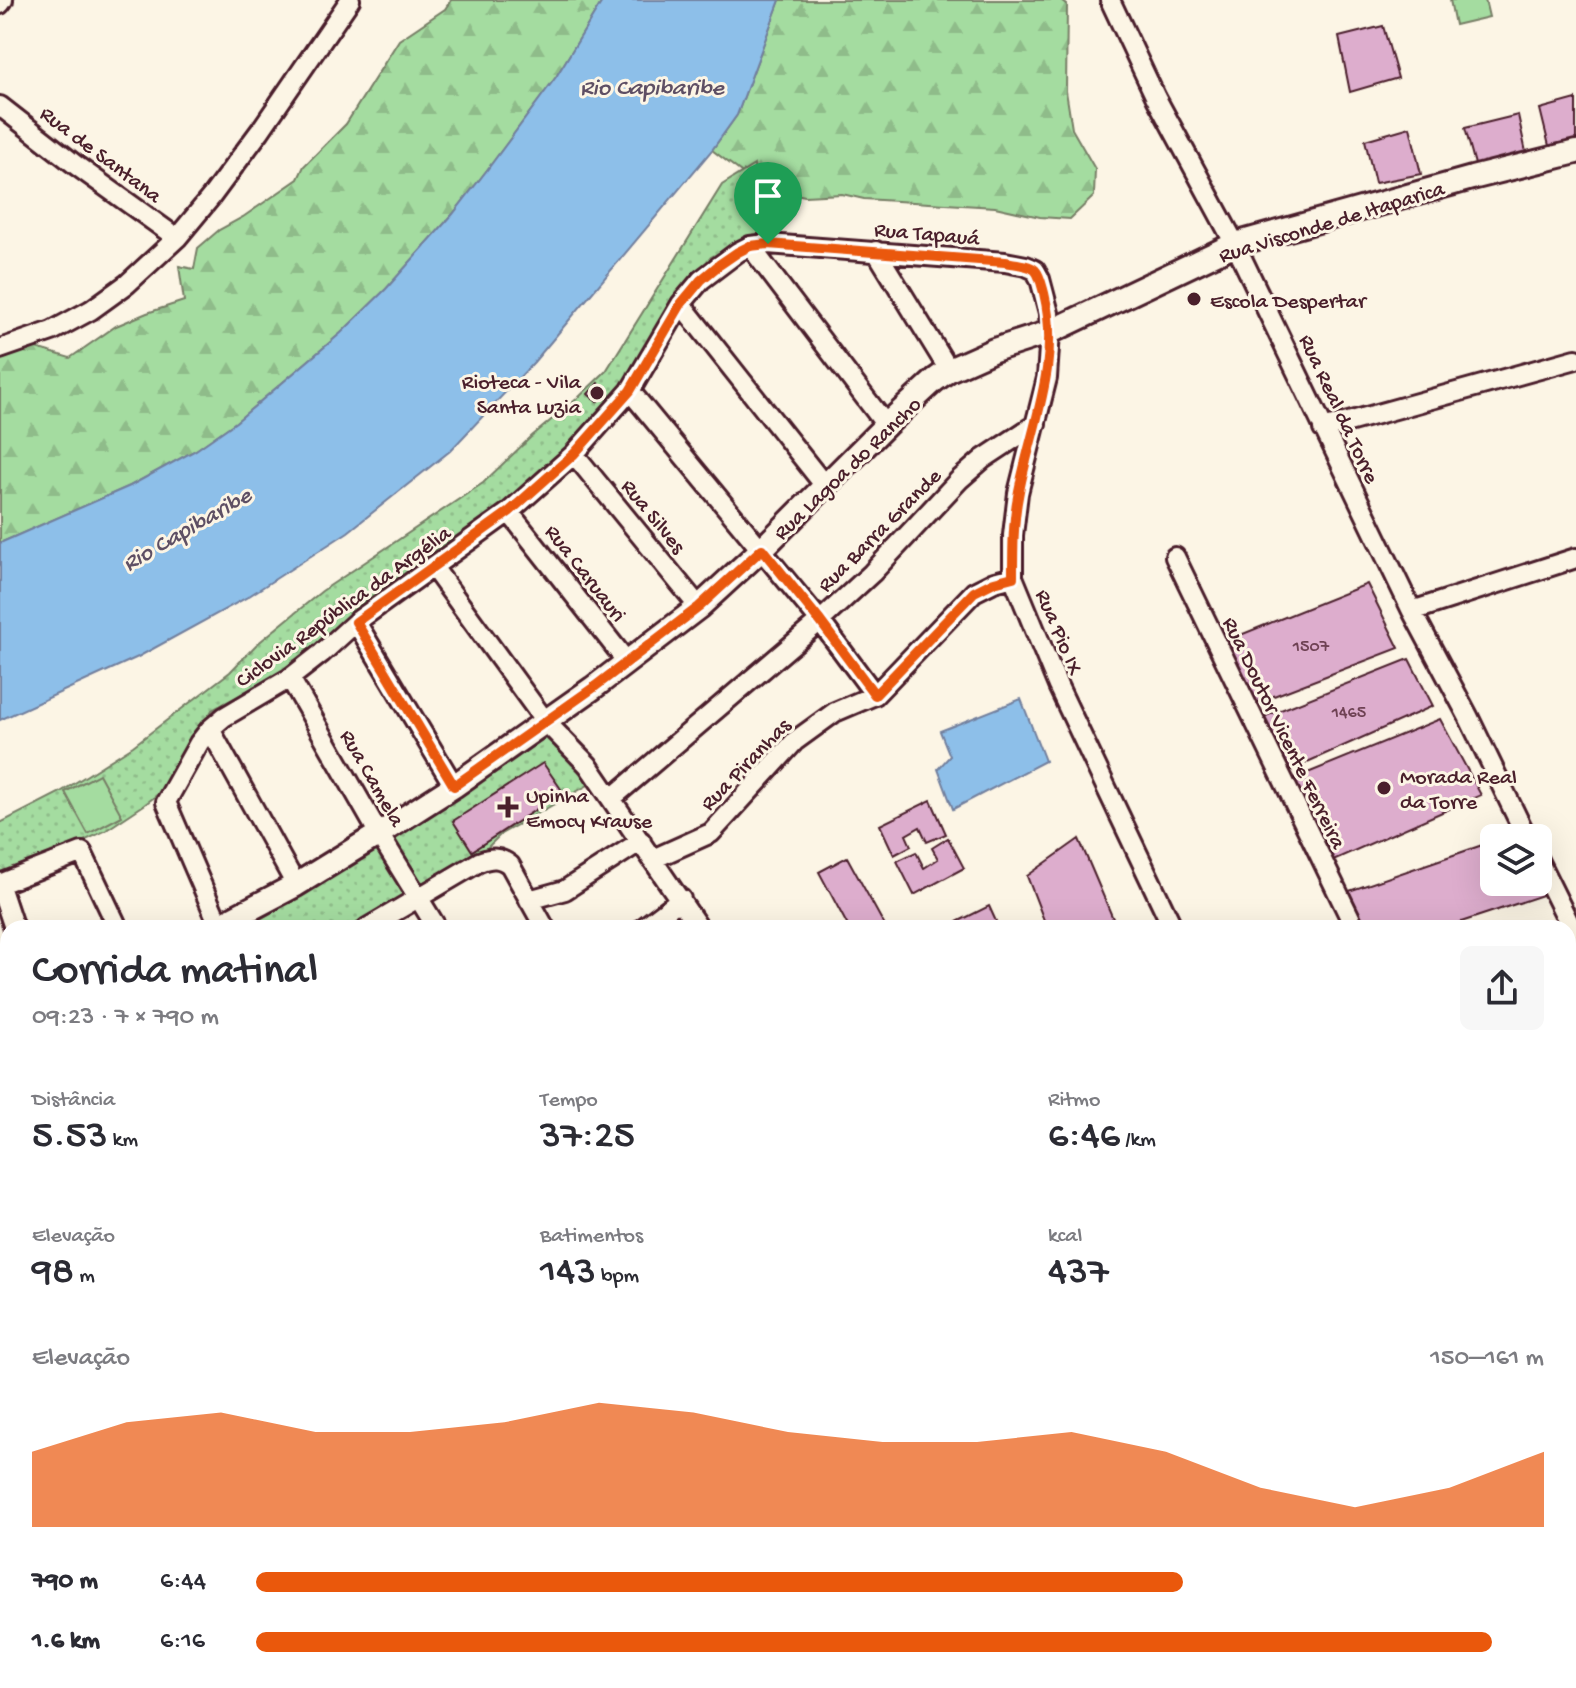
<!DOCTYPE html>
<html lang="pt">
<meta charset="utf-8">
<style>
body{margin:0;font-family:"Gochi Hand",sans-serif;background:#f7f7f7;color:#2b2b33;height:100vh;display:flex;flex-direction:column;font-size:30px;white-space:nowrap}
*{box-sizing:border-box;margin:0}
p{font-size:26px;color:#7c7c81}
.icon{flex:none;width:44px;height:44px;fill:none;stroke:currentColor;stroke-width:2;stroke-linecap:round;stroke-linejoin:round}
.map{position:relative;flex:1;overflow:hidden}
.sheet{position:absolute;left:0px;top:920px;width:1576px;height:768px;display:flex;flex-direction:column;background:#fff;border-radius:24px 24px 0 0;box-shadow:0 8px 32px #0002}
.sheet>*{flex:none}
.buttons{position:absolute;left:1480px;top:824px;display:grid;gap:16px}
.buttons a{display:grid;place-items:center;width:72px;height:72px;border-radius:12px;background:#fff;box-shadow:0 8px 32px #0002;font-size:40px}
.pin{position:absolute;display:grid;place-items:center;width:68px;height:68px;color:#fff;margin:-82px -34px;border-radius:50% 50% 50% 0;rotate:-45deg;box-shadow:0 0 8px #0007}
.pin .icon{rotate:45deg}
.round{display:grid;place-items:center;flex:none;width:84px;height:84px;border-radius:12px;background:#f7f7f7}
.head{display:flex;align-items:center;justify-content:space-between;height:136px;padding:0 32px}
h1{font-size:44px;font-weight:600;line-height:60px}
.stats{display:grid;grid-template-columns:repeat(3,1fr);gap:12px;height:136px;padding:8px 32px}
.stats div{display:grid;align-content:center}
.stats b{font-size:40px;font-weight:600}
.stats small{font-size:22px;font-weight:400}
.stats p{font-size:22px}
.chart{height:224px;padding:16px 32px}
.chart p{display:flex;justify-content:space-between}
.chart svg{width:100%;height:144px;margin-top:8px;fill:#ea580c;opacity:.7}
ul{padding:0 32px;list-style:none;font-size:26px}
li{display:grid;grid-template-columns:128px 96px 1fr;align-items:center;height:60px}
li i{height:20px;border-radius:10px;background:#ea580c}
.map>svg:first-child{display:block}
.built{fill:#f3dfde}
.forest{fill:url(#forest-firs);stroke:#777e66;stroke-width:2}
.park{fill:url(#park-dots);stroke:#777e66;stroke-width:2}
.pitch{fill:#a4dca0;stroke:#777e66;stroke-width:2}
.water{fill:#8dbfe9;stroke:#727f9d;stroke-width:2}
.building{fill:#ddadcd;stroke:#4a1f2b;stroke-width:2}
.lines{fill:none;stroke-linecap:round;stroke-linejoin:round}
.minor-casing{stroke:#4a1f2b;stroke-width:24}
.tertiary-casing{stroke:#4a1f2b;stroke-width:28}
.secondary-casing{stroke:#4a1f2b;stroke-width:32}
.minor{stroke:#fcf5e5;stroke-width:18}
.tertiary{stroke:#fcf5e5;stroke-width:22}
.secondary{stroke:#fcf5e5;stroke-width:26}
.route-casing{stroke:#fff;stroke-width:16}
.route{stroke:#ea580c;stroke-width:10}
.poi-dot{fill:#4a1f2b;stroke:#fcf5e5;stroke-width:3}
.labels{text-anchor:middle;stroke-width:6;stroke-linejoin:round;paint-order:stroke}
.number-label{font-size:18px;fill:#6f4254}
.street-label{font-size:22px;fill:#4a1f2b;stroke:#fcf5e5}
.poi-label{font-size:22px;fill:#4a1f2b;stroke:#fcf5e5;text-anchor:start}
.water-label{font-size:24px;font-style:italic;fill:#5e4f64;stroke:#fcf5e5}
</style>
<div class="map">
<svg width="1576" height="1688" viewBox="0 0 1576 1688">
<defs>
<pattern id="forest-firs" width="22" height="20" patternUnits="userSpaceOnUse" patternTransform="scale(2)"><rect width="22" height="20" fill="#a4dca0"/><path d="M5 1l3.5 6h-7zM16 11l3.5 6h-7z" fill="#8fbc8a"/></pattern>
<pattern id="park-dots" width="8" height="8" patternUnits="userSpaceOnUse" patternTransform="scale(2)"><rect width="8" height="8" fill="#a4dca0"/><path d="M2 2h.1M6 6h.1" fill="none" stroke="#8fbc8a" stroke-width="1.8" stroke-linecap="round"/></pattern>
</defs>
<rect width="100%" height="100%" fill="#fcf5e5"/>
<filter id="ink" filterUnits="userSpaceOnUse"><feTurbulence type="fractalNoise" baseFrequency=".0125" numOctaves="2"/><feDisplacementMap in="SourceGraphic" scale="16" xChannelSelector="R" yChannelSelector="G"/><feConvolveMatrix kernelMatrix="1 2 1 2 8 2 1 2 1" color-interpolation-filters="sRGB"/></filter>
<g filter="url(#ink)">
<!-- built -->
<path class="built" d="M127 1680H291L284 1688H116Z
M653 1680H734L741 1686 740 1688H662Z"/>
<!-- forest -->
<path class="forest" d="M451 0H603L556 77 487 170 453 214 386 289 341 333 236 422 196 450 130 486 0 543V343L5 339 70 358 116 326 147 313 184 301 179 266 194 269 198 248 219 230 243 217 298 179 304 166 346 124 399 40 445 9Z
M780 0H1061L1067 5 1066 91 1072 129 1095 169 1094 196 1070 219 1040 217 995 207 864 199 842 194 805 196 761 187 712 150 737 115Z"/>
<!-- park -->
<path class="park" d="M754 165 759 233 754 238 739 243 711 257 687 285 654 335 597 426 559 463 349 618 283 672 212 710 181 767 165 789 144 805 105 831 0 881V823L59 793 133 746 230 672 256 645 322 591 483 483 532 436 579 397 606 371 722 185Z
M549 737 558 742 590 784 501 834 488 847 359 928H245L321 884 544 739Z
M8 1034V1090L0 1093V1037Z
M441 1680H528L521 1688H434Z"/>
<!-- pitch -->
<path class="pitch" d="M1450 0H1485L1489 17 1455 25Z
M99 774 122 816 88 834 65 792Z"/>
<!-- water -->
<path class="water" d="M603 0H780L737 115 712 150 534 362 450 451 348 532 246 598 138 657 0 720V543L130 486 196 450 236 422 341 333 386 289 453 214 487 170 556 77Z
M1021 699 1045 761 953 809 938 769 950 756 940 731Z"/>
<!-- building -->
<path class="building" d="M1383 26 1398 78 1350 92 1339 37Z
M1576 99V143L1550 150 1540 109Z
M1518 115 1527 157 1476 168 1465 128Z
M1410 127 1421 174 1375 183 1365 140Z
M598 383 607 391 597 402 588 394Z
M1367 584 1399 648 1253 704 1223 642Z
M1409 659 1433 706 1285 772 1263 717Z
M1440 719 1481 795 1331 861 1288 781Z
M543 763 563 792 472 851 453 821Z
M931 800 946 834 927 842 920 827 906 835 911 846 894 855 880 825Z
M948 838 964 868 914 895 897 861 916 852 924 868 938 859 932 848Z
M1079 839 1117 928H1047L1027 876Z
M1494 841V882H1537L1543 895 1443 928H1364L1349 891Z
M847 857 886 928H849L819 872Z
M989 906 999 928H945Z
M607 1680H650L659 1688H616Z
M1207 1680H1321L1292 1688H1209Z
M1343 1680H1380L1383 1688H1314Z"/>
<g class="lines">
<defs>
<path id="minor" d="M1110 0 1156 98 1235 244 1412 611 1468 716 1527 838
M0 4 3 0
M0 106 77 166 177 238
M750 246 886 425
M876 251 949 370
M681 304 825 486
M0 349 52 331 91 310 127 284 177 238 211 197 260 131 350 0
M630 391 820 621 875 695
M1323 429 1576 359
M574 454 699 607
M509 512 627 662
M1175 557 1355 928
M433 567 545 721 588 765 699 928
M1412 611 1576 558
M356 622 454 786
M290 678 379 834 437 928
M210 729 296 885
M612 798 820 621 872 573 959 480 983 459 1036 424
M653 859 711 833 795 741 835 712 875 695 974 592 994 582 1013 577
M1538 860 1576 937
M0 884 82 852 118 928
M0 886 14 928
M529 900 565 890 641 841
M219 925 166 802 199 743 210 729 224 717 290 678 322 653 356 622 509 512 574 454 630 391 681 304 701 280 738 252 750 246 768 244 1005 262 1026 266 1035 270 1040 279 1049 313 1050 332 1047 378 1018 493 1013 535V577L1058 686 1173 928
M367 928 479 862C492 857 500 857 510 865L545 928
M643 928 681 899
M0 1098 8 1095
M0 1187 8 1216
M0 1255 8 1252
M0 1360 8 1358
M0 1479 8 1503
M1568 1515 1576 1511
M0 1558 8 1555
M0 1573 8 1584
M74 1680 80 1688
M601 1680 610 1688
M979 1680 981 1688
M1497 1680 1499 1688
M415 1688 422 1680
M1086 1688 1110 1680"/>
<path id="tertiary" d="M214 928 296 885 379 834 454 786 593 688 699 607 762 549 886 425 935 380 949 370 994 350 1050 332 1235 244 1472 178 1576 152
M0 1025 8 1022"/>
<path id="secondary" d="M1568 1329 1576 1327
M555 1688 561 1680"/>
</defs>
<!-- minor casing -->
<use href="#minor" class="minor-casing"/>
<!-- tertiary casing -->
<use href="#tertiary" class="tertiary-casing"/>
<!-- secondary casing -->
<use href="#secondary" class="secondary-casing"/>
<!-- minor -->
<use href="#minor" class="minor"/>
<!-- tertiary -->
<use href="#tertiary" class="tertiary"/>
<!-- secondary -->
<use href="#secondary" class="secondary"/>
</g>
</g>
<g class="lines" filter="url(#ink)">
<defs>
<path id="route" d="M768 244 1005 262C1014 264 1028 264 1035 270 1040 275 1042 286 1044 293 1061 363 1032 424 1019 491 1013 520 1013 549 1013 577L994 582 974 592 875 695 820 621 762 549 699 607 593 688 454 786 356 622 509 512 574 454 630 391 681 304 701 280 719 265 738 252 750 246Z"/>
</defs>
<!-- route casing -->
<use href="#route" class="route-casing"/>
<!-- route -->
<use href="#route" class="route"/>
</g>
<!-- markers -->
<g class="poi-dot">
<circle cx="1194" cy="299" r="8"/>
<circle cx="597" cy="393" r="8"/>
<circle cx="1384" cy="788" r="8"/>
<path d="M504 795h8v8h8v8h-8v8h-8v-8h-8v-8h8z"/>
</g>
<g class="labels">
<!-- number labels -->
<g class="number-label">
<text x="1311" y="651">1507</text>
<text x="1349" y="717">1465</text>
</g>
<!-- street labels -->
<g class="street-label">
<text transform="translate(102 153) rotate(37)" y="8">Rua de Santana</text>
<text transform="translate(1331 220) rotate(-17)" y="8">Rua Visconde de Itaparica</text>
<text transform="translate(927 232) rotate(5)" y="8">Rua Tapauá</text>
<text transform="translate(1341 408) rotate(65)" y="8">Rua Real da Torre</text>
<text transform="translate(846 467) rotate(-44)" y="8">Rua Lagoa do Rancho</text>
<text transform="translate(655 515) rotate(51)" y="8">Rua Silves</text>
<text transform="translate(878 529) rotate(-45)" y="8">Rua Barra Grande</text>
<text transform="translate(587 572) rotate(52)" y="8">Rua Caruauri</text>
<text transform="translate(342 605) rotate(-36)" y="8">Ciclovia República da Argélia</text>
<text transform="translate(1061 631) rotate(67)" y="8">Rua Pio IX</text>
<text transform="translate(1286 732) rotate(64)" y="8">Rua Doutor Vicente Ferreira</text>
<text transform="translate(744 763) rotate(-46)" y="8">Rua Piranhas</text>
<text transform="translate(374 777) rotate(60)" y="8">Rua Camela</text>
</g>
<!-- poi labels -->
<g class="poi-label">
<text x="1210" y="307">Escola Despertar</text>
<text x="581" y="388" text-anchor="end">Rioteca - Vila<tspan x="581" dy="25">Santa Luzia</tspan></text>
<text x="1400" y="783">Morada Real<tspan x="1400" dy="25">da Torre</tspan></text>
<text x="526" y="802">Upinha<tspan x="526" dy="25">Emocy Krause</tspan></text>
</g>
<!-- water labels -->
<g class="water-label">
<text x="652" y="94">Rio Capibaribe</text>
<text transform="translate(186 528) rotate(-30)" y="8">Rio Capibaribe</text>
</g>
</g>
</svg>
<div class="buttons">
<a><svg class="icon" aria-label="layers" viewBox="0 0 24 24"><path d="M12 4l9 5-9 5-9-5zM3 14l9 5 9-5"/></svg></a>
</div>
<div class="pin" style="left:768px;top:244px;background:#1e9e55"><svg class="icon" aria-label="arrive" viewBox="0 0 24 24"><path d="M6 21V4h12l-3 4 3 4H6"/></svg></div>
<section class="sheet">
<div class="head"><div><h1>Corrida matinal</h1><p>09:23 · 7 × 790 m</p></div><a class="round"><svg class="icon" aria-label="share" viewBox="0 0 24 24"><path d="M12 15V3M7 8l5-5 5 5M5 13v7h14v-7"/></svg></a></div>
<div class="stats">
<div><p>Distância</p><b>5.53<small> km</small></b></div>
<div><p>Tempo</p><b>37:25</b></div>
<div><p>Ritmo</p><b>6:46<small> /km</small></b></div>
</div>
<div class="stats">
<div><p>Elevação</p><b>98<small> m</small></b></div>
<div><p>Batimentos</p><b>143<small> bpm</small></b></div>
<div><p>kcal</p><b>437</b></div>
</div>
<div class="chart"><p><span>Elevação</span>150–161 m</p>
<svg viewBox="0 0 160 44" preserveAspectRatio="none"><path d="M0 44V21L10 12L20 9L30 15L40 15L50 12L60 6L70 9L80 15L90 18L100 18L110 15L120 21L130 32L140 38L150 32L160 21V44z"/></svg>
</div>
<ul>
<li><b>790 m</b>6:44<i style="width:72%"></i></li>
<li><b>1.6 km</b>6:16<i style="width:96%"></i></li>
</ul>
</section>
</div>
